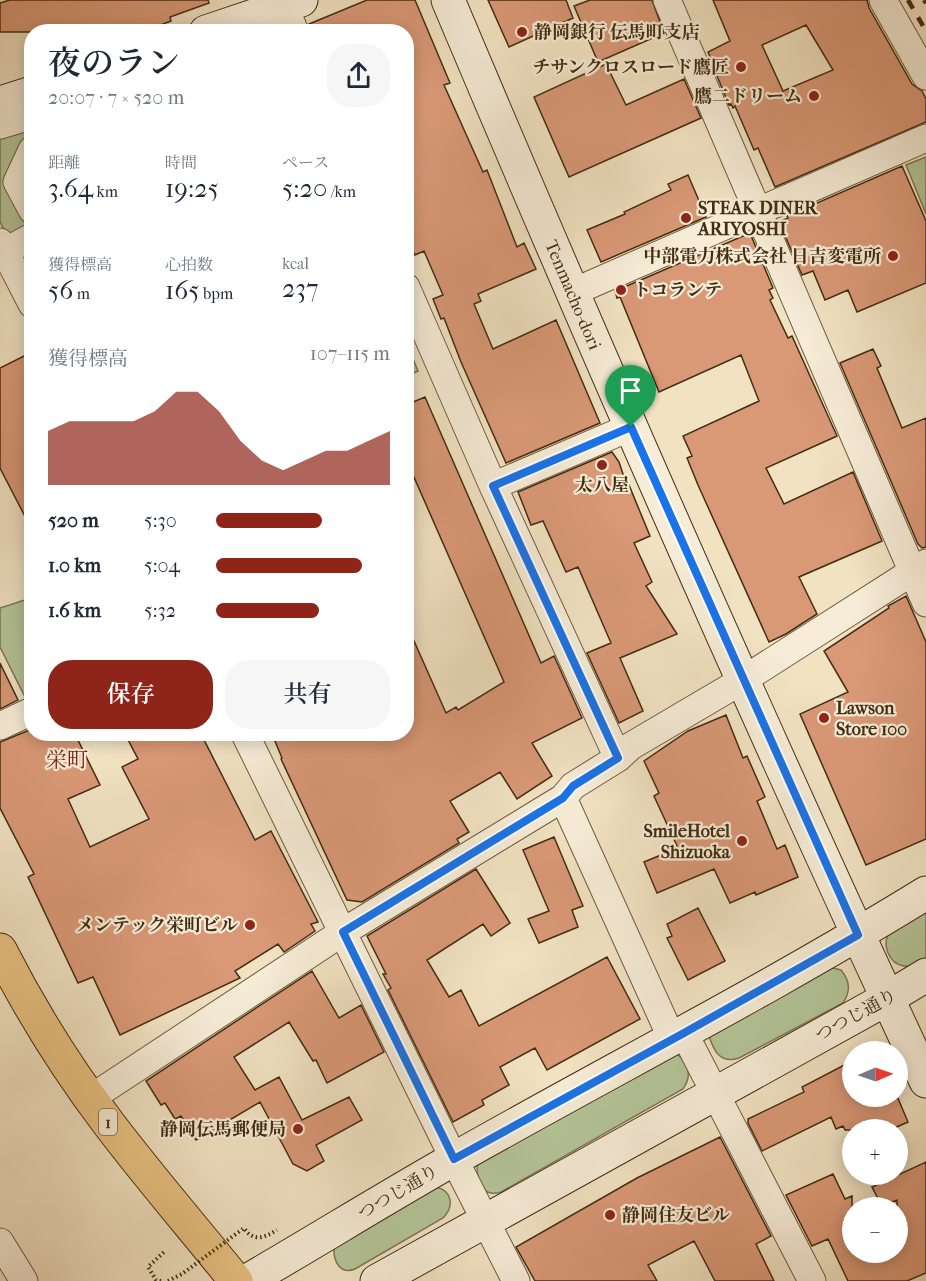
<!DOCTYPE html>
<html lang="ja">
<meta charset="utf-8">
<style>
body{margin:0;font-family:"IM FELL French Canon","Noto Serif JP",serif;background:#f6f6f7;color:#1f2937;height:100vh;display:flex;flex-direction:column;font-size:22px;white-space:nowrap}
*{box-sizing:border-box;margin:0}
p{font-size:20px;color:#747a83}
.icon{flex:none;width:33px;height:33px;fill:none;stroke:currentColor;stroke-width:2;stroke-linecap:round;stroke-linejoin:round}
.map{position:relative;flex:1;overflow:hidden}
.details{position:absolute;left:24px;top:24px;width:390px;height:717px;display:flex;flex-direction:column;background:#fff;border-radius:24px;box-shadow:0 3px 15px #0003}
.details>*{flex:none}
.needle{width:39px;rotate:88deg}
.tools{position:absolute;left:842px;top:1041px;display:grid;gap:12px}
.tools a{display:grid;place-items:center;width:66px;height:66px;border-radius:50%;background:#fff;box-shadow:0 3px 15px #0003;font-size:30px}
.pin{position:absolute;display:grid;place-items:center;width:51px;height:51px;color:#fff;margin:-62px -26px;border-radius:50% 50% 50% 0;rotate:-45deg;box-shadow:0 0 6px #0007}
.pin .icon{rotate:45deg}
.round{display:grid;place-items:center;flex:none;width:63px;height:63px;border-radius:24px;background:#f6f6f7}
.summary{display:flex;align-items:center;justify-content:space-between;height:102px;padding:0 24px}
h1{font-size:33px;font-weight:600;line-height:45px}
.stats{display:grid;grid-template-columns:repeat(3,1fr);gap:9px;height:102px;padding:6px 24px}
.stats div{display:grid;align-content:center}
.stats b{font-size:26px;font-weight:600}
.stats small{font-size:16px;font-weight:400}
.stats p{font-size:16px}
.chart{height:168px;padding:12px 24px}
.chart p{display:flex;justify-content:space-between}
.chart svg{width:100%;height:108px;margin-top:6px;fill:#8f2418;opacity:.7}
.cta{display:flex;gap:12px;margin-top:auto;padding:12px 24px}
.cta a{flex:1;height:69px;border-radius:24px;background:#8f2418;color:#fff;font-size:24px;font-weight:600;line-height:69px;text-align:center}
.cta a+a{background:#f6f6f7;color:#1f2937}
ul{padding:0 24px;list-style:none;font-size:20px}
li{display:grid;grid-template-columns:96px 72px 1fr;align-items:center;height:45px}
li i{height:15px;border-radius:8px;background:#8f2418}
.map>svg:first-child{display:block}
.green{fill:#b4c498;stroke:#7b7854;stroke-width:1.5}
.building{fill:#d99876;stroke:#422d11;stroke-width:1.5;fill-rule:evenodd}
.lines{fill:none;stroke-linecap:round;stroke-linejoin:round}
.street-casing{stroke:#6e5a3d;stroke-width:29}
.secondary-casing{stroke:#422d11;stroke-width:35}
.highway-casing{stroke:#422d11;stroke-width:35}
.path{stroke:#422d11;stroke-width:4;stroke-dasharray:1.5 3;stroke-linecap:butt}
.street{stroke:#f6ecd7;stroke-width:27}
.secondary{stroke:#f6ecd7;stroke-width:33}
.highway{stroke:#e8c181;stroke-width:33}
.rail{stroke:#422d11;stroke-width:4.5;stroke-dasharray:10 10;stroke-linecap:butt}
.path-bridge{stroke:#422d11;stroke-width:4;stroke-dasharray:1.5 3;stroke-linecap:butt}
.route-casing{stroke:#fff;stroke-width:12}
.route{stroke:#1a73e8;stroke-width:8}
.poi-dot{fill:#8f2418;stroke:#f6ecd7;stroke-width:2}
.labels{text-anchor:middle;stroke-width:4.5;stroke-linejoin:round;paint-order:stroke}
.shield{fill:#f6ecd7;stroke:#78664c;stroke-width:1.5}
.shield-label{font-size:16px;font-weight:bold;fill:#422d11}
.poi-label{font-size:18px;font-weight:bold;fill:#422d11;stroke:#f6ecd7;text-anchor:end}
.street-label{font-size:18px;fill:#422d11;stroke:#f6ecd7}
.quarter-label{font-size:21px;fill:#7a1f14;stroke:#f6ecd7}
</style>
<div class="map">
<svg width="926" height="1281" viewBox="0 0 926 1281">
<rect width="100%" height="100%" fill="#f1e2c2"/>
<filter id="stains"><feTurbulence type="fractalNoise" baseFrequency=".00333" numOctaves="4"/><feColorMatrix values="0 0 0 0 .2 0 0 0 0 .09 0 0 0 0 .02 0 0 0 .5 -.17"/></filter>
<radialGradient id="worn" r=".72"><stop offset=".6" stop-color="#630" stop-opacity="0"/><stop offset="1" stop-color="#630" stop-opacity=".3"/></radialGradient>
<!-- green -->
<path class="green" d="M31 95V282L0 222V105Z
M926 157V214L906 165Z
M407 344 418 371 407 376H406Z
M31 598V694L25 697 0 647V608Z
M926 908V959C919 963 912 967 904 966 889 964 881 944 890 932 896 924 917 914 926 908Z
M829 967 841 970C850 981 851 991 843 1003L739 1058C721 1064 714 1052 709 1036Z
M677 1054C689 1064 692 1076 683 1089L501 1192C483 1198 477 1182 477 1166L481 1161Z
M436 1187C453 1191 454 1207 443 1218L355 1269C340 1275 333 1261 334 1247Z"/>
<!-- building -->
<path class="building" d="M10 0H208L209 3 170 17 171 21 142 32H0V3Z
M367 0H415L450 83 444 85 483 172 487 170 517 247 524 243 536 269 478 294 481 301 474 304 493 349 556 320 600 423 506 463 461 362 444 318 441 319 433 299 443 295 424 251 415 255 406 237V32H310L309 24Z
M488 0H566L573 18 509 47Z
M590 0H652L664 33 598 62 574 6Z
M713 0H867L869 8 912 84 922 91 926 99V122L775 187 758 148 754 150 735 106 733 108 731 104 729 105 713 66H714L708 52 730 41ZM806 25 833 70 783 91 762 45Z
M606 64 626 105 684 79 701 118 569 177 534 97Z
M902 166 926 221V283L857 312 848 290 825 300 813 271 802 275 779 222 788 218 787 216Z
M688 175 706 217 601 262 587 230 625 214 624 212 671 190 668 184Z
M750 233 773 288 769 290 773 298 770 300 788 338 792 336 837 436 766 468 784 504 853 472 882 541 799 577 817 614 786 634 769 642 698 485 687 458 692 456 683 436 759 401 741 355 659 392 620 297 617 298 615 291Z
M873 349 881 366 877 368 902 428 926 418V547L922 548 918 544 840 363Z
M32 352V530L0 468V368Z
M425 397 541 663 554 656 582 718 532 743 552 776 517 799 500 772 450 801 469 832 457 839 459 843 362 902 347 900 281 759 282 758 272 734H406V623L446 713 456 707 458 710 504 682 406 459V405Z
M612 452 619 462 627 486 629 485 650 536 634 543 652 582 646 586 677 634 620 658 643 711 619 723 587 653 611 643 578 567 566 572 543 521 531 525 518 492Z
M906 596 926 642V839L866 865 800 714 848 692 824 651 889 608 888 606Z
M0 663 18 700 0 709Z
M726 715 743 758 747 756 765 797 757 801 777 849 785 845 798 877 756 895 755 892 730 903 714 869 657 893 644 862 678 848 654 796 659 793 644 761 688 731Z
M32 729V734H75L100 785 68 799 90 847 149 819 122 767 138 759 125 734H201L255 840 271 831 318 922 311 924 315 931 284 952 278 944 235 971 240 978 120 1035 93 977 78 983 28 877 34 874 0 808V742Z
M554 837 583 906 572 910 578 927 539 943 528 919 549 911 523 850Z
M476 869 510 923 491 936 483 924 427 960 449 997 461 990 479 1026 607 957 640 1019 547 1070 535 1048 500 1067 509 1085 482 1100 484 1105 453 1122 388 990 391 988 383 974H386L367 936Z
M698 908 725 961 688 980 667 938 672 936 667 924Z
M312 971 339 1018 361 1005 384 1052 327 1083 316 1060 313 1061 289 1022 234 1057 255 1090 279 1077 302 1120 349 1097 362 1120 316 1145 324 1161 307 1171 293 1164 260 1102 196 1140 181 1116 175 1119 165 1103 161 1105 146 1081Z
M852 1061V1096H897L908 1122 890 1130H845L843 1126 836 1129 831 1117 762 1151 748 1123V1119L804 1092 802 1087Z
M720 1137 771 1236 756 1244 774 1281H715L694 1241 648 1265 657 1281H535L516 1247 637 1178Z
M926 1162V1273L907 1281H848L828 1239 812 1246 786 1195 833 1174 845 1199 852 1196V1252H897V1200L882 1206 872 1187Z"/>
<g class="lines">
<defs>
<path id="street" d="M667 0 926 603
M883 0 926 76
M284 5 295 32
M0 125 30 116 32 120
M32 150 17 182 32 210
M0 242 32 304
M4 252 32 237
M406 287 493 486 618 758
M571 293 926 138
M493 486 631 427
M0 726 32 711
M245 734 454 1159 516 1281
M563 798 672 1039
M684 1033 812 1281
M91 1098 343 932 563 798 573 786 618 758 631 746 743 680 926 563
M0 1242 24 1281"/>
<path id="secondary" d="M448 0C601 363 759 724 926 1081
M206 32 301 0
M0 103 32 93
M247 1281C316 1241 385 1198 454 1159 611 1070 772 988 926 893
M377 1281 888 998 926 975"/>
<path id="highway" d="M0 950C31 1011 68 1070 109 1124 150 1178 194 1229 236 1281"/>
</defs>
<!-- street casing -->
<use href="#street" class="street-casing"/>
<!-- secondary casing -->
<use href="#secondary" class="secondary-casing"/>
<!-- highway casing -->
<use href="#highway" class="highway-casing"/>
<!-- path -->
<path class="path" d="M161 1281 156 1280 148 1267 164 1252"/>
<!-- street -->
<use href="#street" class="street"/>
<!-- secondary -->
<use href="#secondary" class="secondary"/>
<!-- highway -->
<use href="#highway" class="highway"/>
<!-- rail -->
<path class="rail" d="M908 0 926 31
M924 0 926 3"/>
<!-- path-bridge -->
<path class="path-bridge" d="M168 1281 182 1274 244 1228C253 1242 264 1238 277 1230"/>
</g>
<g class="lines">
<defs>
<path id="route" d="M631 427 858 935 684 1033 454 1159 343 932 563 798 573 786 618 758 493 486Z"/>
</defs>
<!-- route casing -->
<use href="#route" class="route-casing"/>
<!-- route -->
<use href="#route" class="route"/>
</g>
<!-- markers -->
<g class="poi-dot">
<circle cx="522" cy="32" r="6"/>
<circle cx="741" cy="67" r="6"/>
<circle cx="814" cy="96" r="6"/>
<circle cx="686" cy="218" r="6"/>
<circle cx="893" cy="256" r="6"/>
<circle cx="621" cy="290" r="6"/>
<circle cx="602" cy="465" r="6"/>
<circle cx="824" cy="718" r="6"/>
<circle cx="742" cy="841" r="6"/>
<circle cx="250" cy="925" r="6"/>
<circle cx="298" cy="1129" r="6"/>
<circle cx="610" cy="1215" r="6"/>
</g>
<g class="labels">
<!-- shield labels -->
<rect class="shield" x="99" y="1109" width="18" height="26" rx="4.5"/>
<g class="shield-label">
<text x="108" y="1128">1</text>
</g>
<!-- poi labels -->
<g class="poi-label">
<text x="534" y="38" text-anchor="start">静岡銀行 伝馬町支店</text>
<text x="729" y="73">チサンクロスロード鷹匠</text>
<text x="802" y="102">鷹二ドリーム</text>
<text x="698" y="214" text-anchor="start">STEAK DINER<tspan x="698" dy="21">ARIYOSHI</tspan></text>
<text x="881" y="262">中部電力株式会社 日吉変電所</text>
<text x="633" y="296" text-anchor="start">トコランテ</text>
<text x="602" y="491" text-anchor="middle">太八屋</text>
<text x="836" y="714" text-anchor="start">Lawson<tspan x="836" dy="21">Store 100</tspan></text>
<text x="730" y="837">SmileHotel<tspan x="730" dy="21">Shizuoka</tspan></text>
<text x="238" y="931">メンテック栄町ビル</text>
<text x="286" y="1135">静岡伝馬郵便局</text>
<text x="622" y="1221" text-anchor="start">静岡住友ビル</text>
</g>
<!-- street labels -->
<g class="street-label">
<text transform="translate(573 295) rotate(67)" y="6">Tenmacho-dori</text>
<text transform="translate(856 1015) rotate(-29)" y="6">つつじ通り</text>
<text transform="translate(398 1192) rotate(-31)" y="6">つつじ通り</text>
</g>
<!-- quarter labels -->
<g class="quarter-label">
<text x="67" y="767">栄町</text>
</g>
</g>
<rect width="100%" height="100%" filter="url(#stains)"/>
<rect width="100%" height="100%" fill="url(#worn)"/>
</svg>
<div class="tools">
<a><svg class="needle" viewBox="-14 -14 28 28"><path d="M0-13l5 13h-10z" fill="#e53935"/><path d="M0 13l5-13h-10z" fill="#747a83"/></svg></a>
<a>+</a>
<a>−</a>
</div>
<div class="pin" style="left:631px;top:427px;background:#1e9e55"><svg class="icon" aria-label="arrive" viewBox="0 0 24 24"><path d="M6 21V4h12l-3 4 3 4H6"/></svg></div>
<section class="details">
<div class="summary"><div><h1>夜のラン</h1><p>20:07 · 7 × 520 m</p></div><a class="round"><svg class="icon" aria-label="share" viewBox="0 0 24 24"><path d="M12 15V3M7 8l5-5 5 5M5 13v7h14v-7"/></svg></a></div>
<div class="stats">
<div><p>距離</p><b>3.64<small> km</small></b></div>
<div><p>時間</p><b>19:25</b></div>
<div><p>ペース</p><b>5:20<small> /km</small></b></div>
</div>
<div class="stats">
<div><p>獲得標高</p><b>56<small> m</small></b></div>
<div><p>心拍数</p><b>165<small> bpm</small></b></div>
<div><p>kcal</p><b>237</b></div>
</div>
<div class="chart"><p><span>獲得標高</span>107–115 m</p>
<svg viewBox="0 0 160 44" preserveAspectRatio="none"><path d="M0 44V22L10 18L20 18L30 18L40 18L50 14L60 6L70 6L80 14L90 26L100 34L110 38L120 34L130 30L140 30L150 26L160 22V44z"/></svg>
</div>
<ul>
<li><b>520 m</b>5:30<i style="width:61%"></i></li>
<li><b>1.0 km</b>5:04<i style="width:84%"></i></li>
<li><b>1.6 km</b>5:32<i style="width:59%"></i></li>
</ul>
<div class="cta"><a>保存</a><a>共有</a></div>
</section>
</div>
